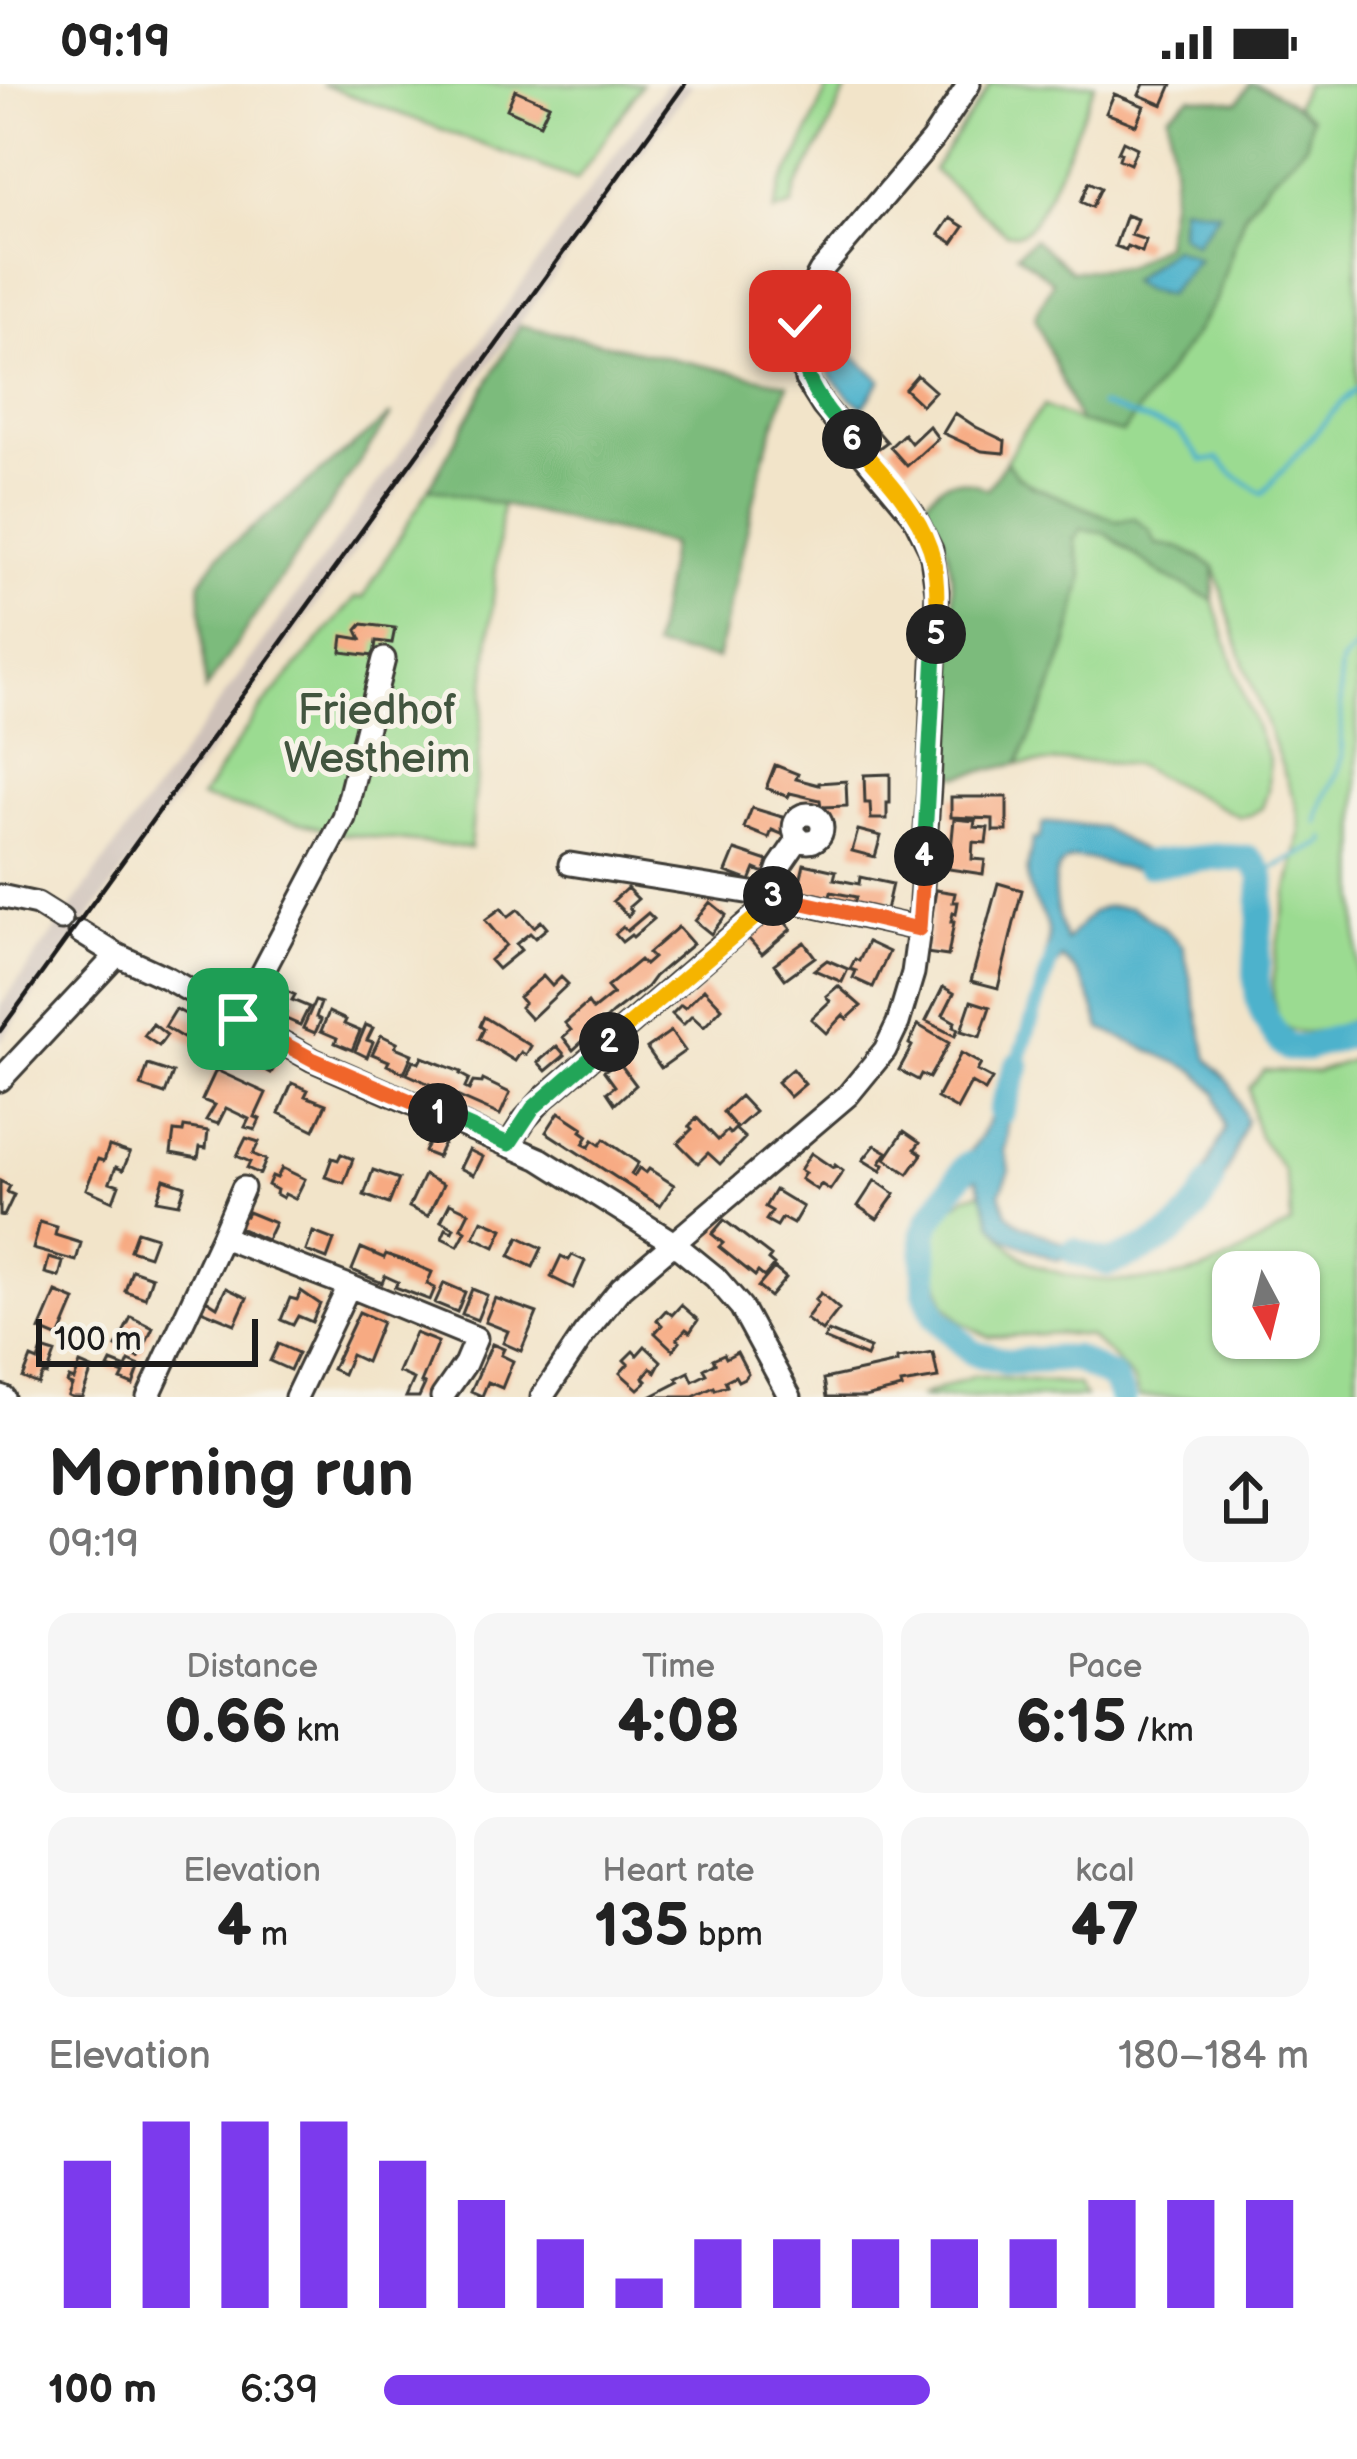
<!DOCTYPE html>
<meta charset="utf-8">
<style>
body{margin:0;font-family:"Balsamiq Sans",sans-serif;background:#f6f6f6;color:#222;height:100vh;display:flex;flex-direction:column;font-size:45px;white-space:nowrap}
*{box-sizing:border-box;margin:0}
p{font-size:39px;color:#767676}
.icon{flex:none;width:66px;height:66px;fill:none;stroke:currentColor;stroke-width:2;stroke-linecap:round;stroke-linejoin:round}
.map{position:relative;height:1313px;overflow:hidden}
.drawer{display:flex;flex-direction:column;background:#fff;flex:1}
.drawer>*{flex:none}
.needle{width:78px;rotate:173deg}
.tools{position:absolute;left:1212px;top:1167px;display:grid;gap:24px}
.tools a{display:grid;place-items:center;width:108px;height:108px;border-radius:24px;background:#fff;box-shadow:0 3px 9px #0004;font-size:60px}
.scale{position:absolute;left:36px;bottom:30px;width:222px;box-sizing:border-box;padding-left:12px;border:6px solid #1c1c1c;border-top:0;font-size:33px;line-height:42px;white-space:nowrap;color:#1c1c1c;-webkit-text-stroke:9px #f7f3e8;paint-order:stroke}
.pin{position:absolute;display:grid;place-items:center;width:102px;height:102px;color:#fff;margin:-51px;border-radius:24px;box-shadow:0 6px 18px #0006}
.km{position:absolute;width:60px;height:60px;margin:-30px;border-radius:50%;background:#222;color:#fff;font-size:33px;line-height:60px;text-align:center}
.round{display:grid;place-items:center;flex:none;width:126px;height:126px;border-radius:24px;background:#f6f6f6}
.overview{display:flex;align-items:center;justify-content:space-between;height:204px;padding:0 48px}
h1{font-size:66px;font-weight:600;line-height:90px}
.stats{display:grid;grid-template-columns:repeat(3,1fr);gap:18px;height:204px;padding:12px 48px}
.stats div{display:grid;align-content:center;border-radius:24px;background:#f6f6f6;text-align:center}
.stats b{font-size:60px;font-weight:600}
.stats small{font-size:33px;font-weight:400}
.stats p{font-size:33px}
.chart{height:336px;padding:24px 48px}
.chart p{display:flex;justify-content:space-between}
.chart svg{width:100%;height:216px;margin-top:12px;stroke:#7c3aed;stroke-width:6}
ul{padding:0 48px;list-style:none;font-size:39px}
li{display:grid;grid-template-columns:192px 144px 1fr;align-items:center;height:90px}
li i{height:30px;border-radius:15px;background:#7c3aed}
.status{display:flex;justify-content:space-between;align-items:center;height:84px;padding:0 60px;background:#fff;direction:ltr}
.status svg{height:33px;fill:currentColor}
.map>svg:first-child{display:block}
.industrial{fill:#cec1b9}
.green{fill:#9bdb91;stroke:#5c7c56;stroke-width:3;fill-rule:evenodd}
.forest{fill:#7cbb7b;stroke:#4c6c4c;stroke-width:3}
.water{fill:#4db2cc;stroke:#346774;stroke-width:3}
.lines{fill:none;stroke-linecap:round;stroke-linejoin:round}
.stream{stroke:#4db2cc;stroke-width:4.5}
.canal{stroke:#4db2cc;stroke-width:15}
.river{stroke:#4db2cc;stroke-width:27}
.building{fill:#f7aa82}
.minor-casing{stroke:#3c3a36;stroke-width:27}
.minor{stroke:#fff;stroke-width:21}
.rail{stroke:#1c1c1c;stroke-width:4.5}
.split-1-casing{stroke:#fff;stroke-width:24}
.split-2-casing{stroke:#fff;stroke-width:24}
.split-3-casing{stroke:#fff;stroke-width:24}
.split-4-casing{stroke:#fff;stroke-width:24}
.split-5-casing{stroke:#fff;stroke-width:24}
.split-6-casing{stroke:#fff;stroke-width:24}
.split-7-casing{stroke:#fff;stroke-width:24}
.split-1{stroke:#f0652b;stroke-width:15}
.split-2{stroke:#22a559;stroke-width:15}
.split-3{stroke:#f5b400;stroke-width:15}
.split-4{stroke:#f0652b;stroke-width:15}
.split-5{stroke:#22a559;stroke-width:15}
.split-6{stroke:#f5b400;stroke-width:15}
.split-7{stroke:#22a559;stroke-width:15}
.labels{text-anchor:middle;stroke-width:10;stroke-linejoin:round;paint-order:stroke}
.park-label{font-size:42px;fill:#42553f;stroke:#f7f3e8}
</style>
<div class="status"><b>09:19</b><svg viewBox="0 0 49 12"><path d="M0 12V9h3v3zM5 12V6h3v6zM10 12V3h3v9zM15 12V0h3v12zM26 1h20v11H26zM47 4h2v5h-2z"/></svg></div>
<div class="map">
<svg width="1357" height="1313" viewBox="0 0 1357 1313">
<rect width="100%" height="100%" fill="#f7f3e8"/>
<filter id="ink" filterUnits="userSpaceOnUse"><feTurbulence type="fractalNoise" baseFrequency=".00833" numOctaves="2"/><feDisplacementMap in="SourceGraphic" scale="24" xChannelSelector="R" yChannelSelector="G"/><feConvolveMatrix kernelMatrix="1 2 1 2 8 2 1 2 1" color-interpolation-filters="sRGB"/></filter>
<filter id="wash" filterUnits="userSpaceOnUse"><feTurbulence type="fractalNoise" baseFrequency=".004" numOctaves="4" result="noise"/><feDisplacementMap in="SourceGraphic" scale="48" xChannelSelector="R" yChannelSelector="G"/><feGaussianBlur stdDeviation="2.7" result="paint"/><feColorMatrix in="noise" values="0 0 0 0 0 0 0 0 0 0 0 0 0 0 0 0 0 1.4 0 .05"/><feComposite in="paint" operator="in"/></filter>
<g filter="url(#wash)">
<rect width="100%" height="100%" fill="#f2e4c9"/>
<!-- industrial -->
<path class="industrial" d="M666 0H692L0 958V922Z"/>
<!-- green -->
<path class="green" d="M321 0H642L577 96Z
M829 0H849L823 56 796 104 792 122 774 128 781 100 800 68Z
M991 0H1095C1084 26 1043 135 1025 147 1018 152 1014 150 1006 149L933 86Z
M1305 0H1357V934C1338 941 1315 952 1294 947 1244 935 1299 781 1300 745 1300 737 1297 726 1295 718L1239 565 1215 483 1181 464 1155 460 1117 437 1033 402 1016 391 1006 377 1023 348 1044 322 1079 338 1192 254 1217 213 1244 131 1267 99 1306 60 1303 29 1296 21Z
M429 404 502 419 470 764 344 750 201 714 257 629 356 513 363 514Z
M1081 445 1105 449 1163 491 1213 516 1245 615 1269 675 1268 707 1262 724 1250 731 1240 733 1135 681 1074 677 1018 680 1049 611 1068 558 1083 492 1074 456Z
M1357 974V1313H1139L1133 1296 1114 1274 1089 1252 1057 1249 989 1253 961 1238 945 1220 935 1183 932 1153 945 1129 967 1112 983 1108C990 1132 999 1155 1020 1171 1061 1203 1162 1203 1209 1184 1238 1173 1264 1155 1291 1140L1290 1113 1284 1087 1259 1052 1253 1034 1249 1004 1264 986 1316 988ZM1233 1188H1299V1254H1233Z
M974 1292 1078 1301 1085 1313H919Z"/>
<!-- forest -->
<path class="forest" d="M1250 0C1274 3 1291 21 1311 33L1306 60 1267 99 1244 131 1217 213 1192 254 1122 349 1079 338 1035 233 1053 198 1017 170 1034 155 1071 187 1125 183 1164 160 1174 89 1168 30 1191 13 1238 18Z
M520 241 788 300 765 369 717 575 653 564 671 460 429 404Z
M392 330 205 606 200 498 219 471Z
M1006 377 1016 391 1033 402 1117 437 1135 434 1151 448 1156 460 1181 464 1215 483 1213 516 1163 491 1105 449 1081 445 1074 456 1083 492 1068 558 1049 611 1018 680 959 692 944 688C949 618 965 519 943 452 939 441 931 430 925 419 944 392 958 392 987 405Z"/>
<!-- water -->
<path class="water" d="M1181 122 1219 128 1195 160 1180 150Z
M1173 164 1198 175 1167 211 1144 206 1130 197Z
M823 253 848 267 881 296 863 323C837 304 820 287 823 253Z
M1051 738 1101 743 1151 772 1178 777C1166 780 1153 785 1141 786 1122 787 1104 777 1085 775 1038 769 1057 832 1066 857L1092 829 1104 823H1131L1161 842 1183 862 1208 975 1230 998 1246 1036C1237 1064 1221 1116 1193 1129L1204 1089 1225 1045 1216 1009 1196 987 1101 945C1093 919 1084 890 1062 874L1053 886 1044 884C1046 868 1052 851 1045 836 1040 824 1032 816 1029 803 1025 787 1030 771 1033 755H1039L1043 739Z
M1014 994 1013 1017 1006 1029C1007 1040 1010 1056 1004 1066L1010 1087 1000 1109 1007 1129 1018 1139 1066 1160 1083 1158 1104 1166 1108 1179 1070 1172 1056 1176 1006 1155 992 1139 977 1095 966 1096 965 1102 950 1106 947 1103C952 1087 970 1069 979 1054 993 1032 994 1017 1014 994Z"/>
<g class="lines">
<!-- stream -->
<path class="stream" d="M1100 321 1178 347 1203 377 1218 375 1233 390 1262 410 1341 319 1357 305
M1318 739C1318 716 1338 696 1342 673L1340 586 1342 578 1357 563
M1261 790 1325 758 1324 754"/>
<!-- canal -->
<path class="canal" d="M1017 982 1054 868"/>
<!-- river -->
<path class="river" d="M1146 780 1216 773 1249 775C1253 780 1259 784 1261 790 1264 797 1261 811 1261 819 1260 875 1241 920 1288 964H1306L1357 948
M1001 1028 1017 982
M970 1082 967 1081 929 1137 924 1151 926 1209 936 1234 972 1268 1008 1278 1074 1274 1113 1294 1122 1313
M1074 1167 1108 1179C1163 1159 1182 1151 1211 1099"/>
</g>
<g id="blocks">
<!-- building -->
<path class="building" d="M1144 0H1172L1163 21 1139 11Z
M515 6 549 21 540 40 507 25Z
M1114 10 1144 22 1136 41 1106 29Z
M1123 57 1137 64 1130 80 1119 75 1121 69 1118 68Z
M1089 98 1101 104 1092 123 1081 118Z
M1126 131 1137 135 1131 151 1146 156 1142 168 1127 162 1126 166 1115 162Z
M950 134 964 143 953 159 939 150Z
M917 291 935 307 922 321 905 305Z
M955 329 976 343 1005 357 1004 369 982 367 943 349Z
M867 335 887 358 879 364 859 342Z
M929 342 938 354 907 382 890 363 904 350 911 359Z
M362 540 395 544 392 559 376 557 374 572 341 568 343 552 361 555 357 546Z
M775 681 798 690 796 695 819 701V699L846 697 847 722 821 723 820 716 790 709 788 713 766 704Z
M890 690V719H887V735H871L870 719H865L864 691Z
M951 713H1007V747H993V735L951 733Z
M752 724 789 735 784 751 772 746 769 754 744 744Z
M954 735 975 737 974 743 988 744 986 759 973 758 972 775 985 776 983 790 949 785Z
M858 746 881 752 875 773 852 767Z
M735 766 771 778 767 790 755 785 750 797 726 788Z
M804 780 836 787 834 795 859 800 860 793 892 800 886 826 854 819 856 813 831 808 830 813 798 806Z
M998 799 1022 806 998 904 971 897Z
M627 804 638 815 629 823 632 827 628 832 613 817Z
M936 806 955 809 953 818H958L956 830 953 829 951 838H954L948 872 926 869Z
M710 818 726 831 711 850 695 837Z
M501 824 508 833 518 825 534 843 541 837 547 844 535 854 530 849 516 860 521 866 498 885 490 876 506 861 485 836Z
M648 829 654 835 633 853 631 851 622 858 615 850 623 843 627 847Z
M777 829 791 845 762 870 748 854Z
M678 843 693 860 655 892 647 903 613 929 573 966 563 953 571 946 565 939 588 919 593 926 613 910 607 903 640 876 645 881 653 874 648 869Z
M804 858 815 873 785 895 774 880Z
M868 858 889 868 873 903 853 894 856 887 850 885 855 875 859 877Z
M827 876 848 885 842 898 814 886Z
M543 892 552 902 561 893 568 900 531 935 520 923 524 919 519 913Z
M838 902 861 922 847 935 843 931 826 949 811 935 830 917 826 912Z
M278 903 295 911 292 916 309 923 300 941 284 934 286 929 270 922Z
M943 903 954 909 943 931 955 938 953 943 958 945 955 952 926 937Z
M704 905 722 924 704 943 692 932 683 941 672 930 681 921 685 924Z
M315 917 321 919 316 933 321 936 315 949 303 944Z
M971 917 990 923 980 953 961 947Z
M176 925 220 949 208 969 165 943Z
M329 928 346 936 344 940 360 947 352 966 335 959 337 954 321 947Z
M484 933 531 962 526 971 521 968 515 977 479 955 484 945 480 942Z
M153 940 167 951 159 962 144 952Z
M366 941 373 944 367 956 373 958 367 973 355 967Z
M918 941 949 959 929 994 921 990 918 996 899 986 912 962 909 960Z
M671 947 685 967 661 984 647 964Z
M238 950 280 975 271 989 229 966Z
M381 951 397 959 395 963 412 970 404 989 387 981 389 977 372 970Z
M557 962 565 971 546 987 538 978Z
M961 969 981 980 977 987 992 995 985 1007 971 999 957 1025 937 1014Z
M422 973 461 988 460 990 469 995 465 1004 469 1006 473 998 482 999 483 996 510 1009 500 1031 407 990 413 976 419 979Z
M618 977 636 1001 615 1020 607 1008 615 1002 604 987Z
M148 981 173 989 165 1010 141 1002Z
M792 985 805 1000 790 1013 777 998Z
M216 986 266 1009 255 1033 260 1035 255 1046 245 1043 249 1035 226 1024 218 1040 206 1036 215 1021 202 1016Z
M292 999 308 1006 305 1012 326 1020 314 1046 279 1029Z
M740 1012 755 1028 737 1044 723 1028Z
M559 1028 583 1044 581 1047 588 1052 583 1060 589 1063 593 1056 600 1061 604 1055 638 1079 631 1090 634 1092 639 1084 646 1089 649 1085 674 1101 660 1122 546 1048Z
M697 1034 718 1056 727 1047 730 1050 735 1045 745 1054 720 1080 708 1069 698 1079 678 1059 692 1045 689 1042Z
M184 1043 208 1047 206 1064 200 1063 198 1074 171 1069 174 1047 183 1048Z
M904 1047 920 1058 915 1065 922 1070 908 1090 885 1075Z
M432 1050 445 1056 437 1073 424 1068Z
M246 1054 259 1058 253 1070 266 1076 260 1090 247 1084 250 1078 237 1072Z
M875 1061 887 1068 880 1079 884 1081 881 1087 863 1076Z
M109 1062 130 1069 123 1086 116 1083 110 1098 119 1101 113 1117 86 1105 98 1075 104 1077Z
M469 1066 483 1073 474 1091 460 1084Z
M811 1069 833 1084 835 1081 843 1087 830 1106 821 1100 817 1106 801 1095 805 1089 800 1086Z
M341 1070 353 1075 344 1099 325 1093 332 1074 338 1076Z
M282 1084 305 1095 295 1115 285 1110 283 1114 276 1110 277 1106 268 1101 272 1092 277 1094Z
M373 1086 399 1095 389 1120 364 1111Z
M424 1091 443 1101 428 1132 409 1123Z
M164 1095 185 1102 179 1120 157 1116Z
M875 1096 895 1110 877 1135 858 1122Z
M0 1097 10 1102 7 1108 14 1111 4 1132 0 1131Z
M775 1106 803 1123 793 1140 782 1134 777 1142 766 1136 772 1127 765 1123Z
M450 1119 469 1128 461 1144 466 1147 458 1162 442 1154 446 1145 452 1148 454 1144 441 1137Z
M248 1128 275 1139 267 1156 233 1141 239 1129 246 1132Z
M482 1136 503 1145 495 1163 474 1153Z
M724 1136 771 1172 768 1176 774 1181 764 1193 758 1188 755 1192 719 1163 723 1159 712 1150Z
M40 1138 57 1143 55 1151 81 1159 76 1177 33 1165Z
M137 1147 156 1153 149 1172 130 1166Z
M313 1148 334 1156 327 1175 306 1167Z
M519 1153 542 1164 533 1183 510 1172Z
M361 1164 384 1174 386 1170 406 1177 432 1188 427 1200 435 1204 430 1216 395 1203 398 1198 385 1192 382 1199 352 1186Z
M572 1171 585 1177 573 1204 551 1193 561 1172 569 1176Z
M49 1174 63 1178 59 1193 45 1189Z
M774 1184 786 1194 770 1213 758 1203Z
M132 1186 152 1193 145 1214 125 1207Z
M444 1199 465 1208 457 1228 435 1219Z
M226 1204 247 1214 235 1240 201 1226 206 1216 217 1223Z
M472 1205 487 1211 477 1236 462 1230Z
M301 1207 320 1220 312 1238 298 1232 293 1241 281 1236 290 1214 297 1216Z
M56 1208 75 1216 59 1254 40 1246Z
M821 1209 839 1225 822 1247 806 1235 818 1219 815 1216Z
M495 1214 537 1229 521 1267 503 1259 508 1247 485 1238Z
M681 1221 698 1236 690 1248 686 1245 677 1255 680 1257 673 1266 655 1249 662 1241 657 1236 666 1226 672 1231Z
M359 1228 382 1238 366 1278 351 1271 343 1290 332 1285Z
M131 1233 153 1244 139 1274 116 1263Z
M828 1247 870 1264 866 1273 824 1255Z
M415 1249 438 1258 421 1299 425 1300 419 1313H406L414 1295 398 1288Z
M278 1260 298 1269 290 1286 270 1277Z
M492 1260 504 1265 501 1271 513 1277 502 1304 488 1298 482 1312 471 1307Z
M645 1262 661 1277 655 1288 651 1284 643 1293 647 1297 638 1305 620 1289 628 1280 624 1276 633 1267 637 1271Z
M42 1265 55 1269 47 1291 43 1290 38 1300 23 1294 31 1274 38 1277Z
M737 1268 748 1289 744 1294 738 1297 735 1292 725 1297 727 1302 715 1306 714 1303 693 1313H650L679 1298 677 1294 689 1288 693 1297 707 1290 704 1285 715 1279 713 1275 724 1270 726 1274Z
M933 1269 938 1294 901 1300 902 1304 865 1313H827L824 1295 897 1279V1275Z
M129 1277 140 1282 133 1301 121 1296 124 1290 108 1284 111 1278 126 1284Z
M80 1280 92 1285 82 1313H72L68 1311 72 1301 67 1299 69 1294 74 1296Z"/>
</g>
</g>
<g filter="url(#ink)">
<use href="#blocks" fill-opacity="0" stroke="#3c3a36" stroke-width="3"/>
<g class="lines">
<defs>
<path id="minor" d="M794 744a14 14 0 1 1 28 0a14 14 0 1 1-28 0Z
M570 780 771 812 919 845
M0 812 37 820 61 835
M80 848 117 871 167 894 313 976 540 1075 672 1158 715 1193 741 1223 790 1313
M238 935 344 734 384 575
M0 996 117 871
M509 1060 525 1035 544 1014 765 824 779 783 799 754
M222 1153 243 1104
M349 1202 476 1254 465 1280 442 1313
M0 1312 3 1313
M148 1313 222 1153 349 1202 296 1313
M542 1313 584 1250 621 1204 848 1011 885 966 898 939 913 889 919 845 929 703 937 507 931 466 913 430 823 322 806 295 801 276 800 237 805 215 820 188 932 56 969 0"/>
</defs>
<!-- minor casing -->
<use href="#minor" class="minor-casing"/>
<!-- minor -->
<use href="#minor" class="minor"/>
<!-- rail -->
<path class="rail" d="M0 947 685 0"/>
</g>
</g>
<g class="lines" filter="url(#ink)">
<defs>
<path id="split-1" d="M238 935 314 976 438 1029"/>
<path id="split-2" d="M438 1029 509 1060 533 1024 609 958"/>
<path id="split-3" d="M609 958 758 831 771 812H773"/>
<path id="split-4" d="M773 812 919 845 924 772"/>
<path id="split-5" d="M924 772 936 550"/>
<path id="split-6" d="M852 355C881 387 916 423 930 464 939 491 937 522 936 550"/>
<path id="split-7" d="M800 237C798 293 817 315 852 355"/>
</defs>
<!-- split-1 casing -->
<use href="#split-1" class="split-1-casing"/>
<!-- split-2 casing -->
<use href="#split-2" class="split-2-casing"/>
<!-- split-3 casing -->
<use href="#split-3" class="split-3-casing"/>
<!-- split-4 casing -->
<use href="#split-4" class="split-4-casing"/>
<!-- split-5 casing -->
<use href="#split-5" class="split-5-casing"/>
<!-- split-6 casing -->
<use href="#split-6" class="split-6-casing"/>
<!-- split-7 casing -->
<use href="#split-7" class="split-7-casing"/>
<!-- split-1 -->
<use href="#split-1" class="split-1"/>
<!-- split-2 -->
<use href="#split-2" class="split-2"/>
<!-- split-3 -->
<use href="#split-3" class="split-3"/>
<!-- split-4 -->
<use href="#split-4" class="split-4"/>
<!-- split-5 -->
<use href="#split-5" class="split-5"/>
<!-- split-6 -->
<use href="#split-6" class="split-6"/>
<!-- split-7 -->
<use href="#split-7" class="split-7"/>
</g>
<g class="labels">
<!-- park labels -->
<g class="park-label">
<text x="377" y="640">Friedhof<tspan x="377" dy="48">Westheim</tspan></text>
</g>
</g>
</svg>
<div class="tools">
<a><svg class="needle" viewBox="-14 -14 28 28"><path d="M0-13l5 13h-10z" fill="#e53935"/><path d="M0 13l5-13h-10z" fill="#767676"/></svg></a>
</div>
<div class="scale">100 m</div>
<div class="pin" style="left:238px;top:935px;background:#1e9e55"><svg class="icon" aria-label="arrive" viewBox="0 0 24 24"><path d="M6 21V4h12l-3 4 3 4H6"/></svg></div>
<div class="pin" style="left:800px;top:237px;background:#d93025"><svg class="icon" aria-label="check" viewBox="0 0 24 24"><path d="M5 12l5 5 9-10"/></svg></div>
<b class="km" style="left:438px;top:1029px">1</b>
<b class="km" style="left:609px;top:958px">2</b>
<b class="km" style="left:773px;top:812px">3</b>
<b class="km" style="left:924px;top:772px">4</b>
<b class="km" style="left:936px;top:550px">5</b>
<b class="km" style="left:852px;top:355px">6</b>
</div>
<section class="drawer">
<div class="overview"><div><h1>Morning run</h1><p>09:19</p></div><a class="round"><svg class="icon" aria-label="share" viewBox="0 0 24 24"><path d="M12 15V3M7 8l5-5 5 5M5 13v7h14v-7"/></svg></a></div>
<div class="stats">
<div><p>Distance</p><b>0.66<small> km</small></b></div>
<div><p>Time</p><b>4:08</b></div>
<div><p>Pace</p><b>6:15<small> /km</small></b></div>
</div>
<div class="stats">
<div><p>Elevation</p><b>4<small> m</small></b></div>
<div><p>Heart rate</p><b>135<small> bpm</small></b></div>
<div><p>kcal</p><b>47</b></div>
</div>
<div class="chart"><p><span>Elevation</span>180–184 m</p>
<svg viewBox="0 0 160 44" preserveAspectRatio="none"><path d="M5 44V14M15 44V6M25 44V6M35 44V6M45 44V14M55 44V22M65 44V30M75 44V38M85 44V30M95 44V30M105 44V30M115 44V30M125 44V30M135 44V22M145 44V22M155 44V22"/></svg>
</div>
<ul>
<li><b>100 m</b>6:39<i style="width:59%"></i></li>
</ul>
</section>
